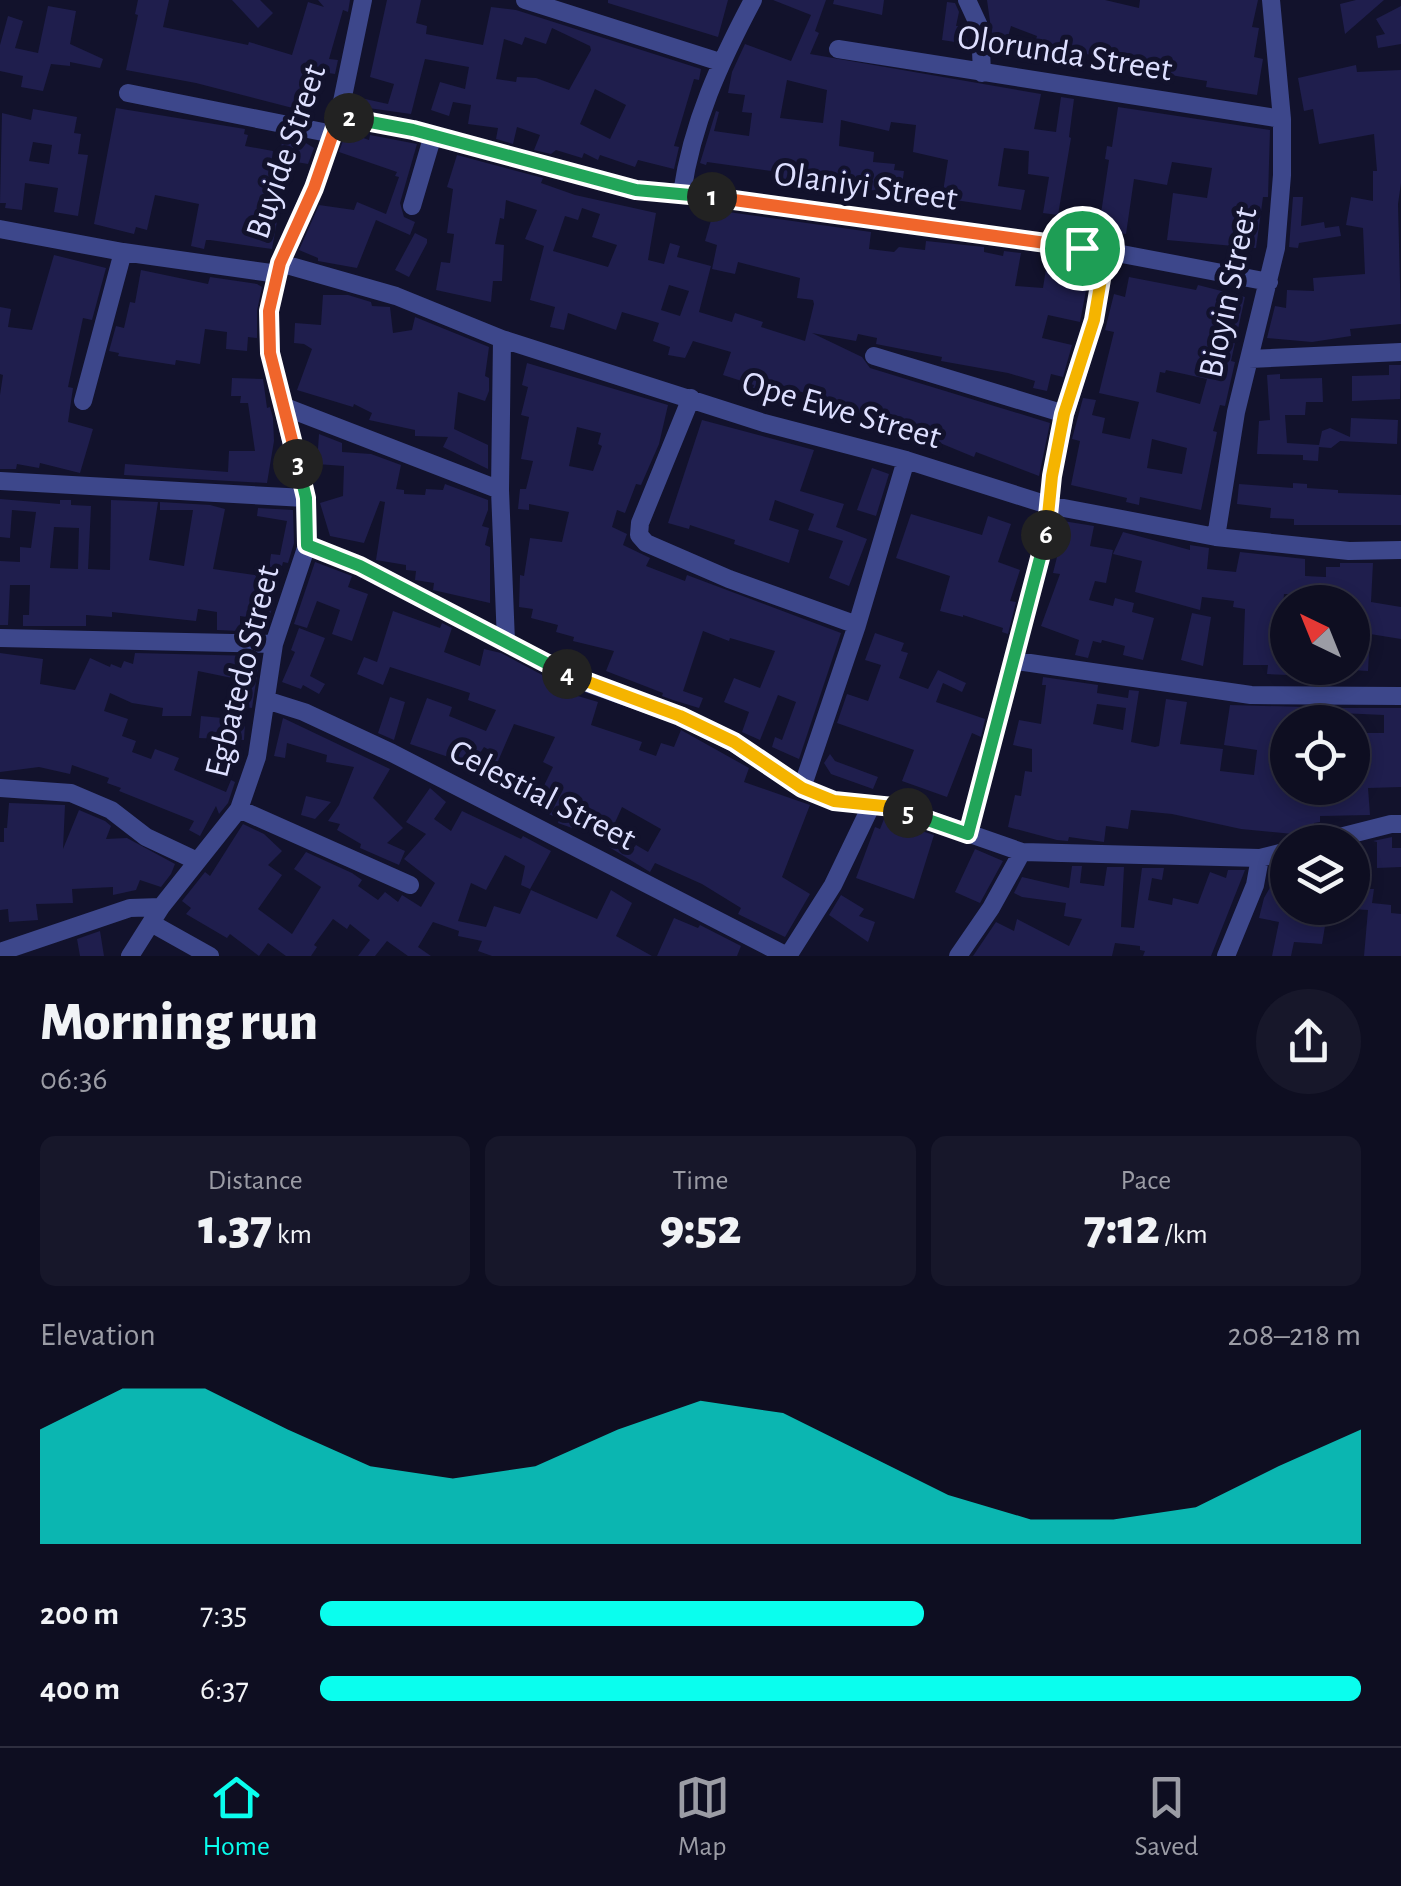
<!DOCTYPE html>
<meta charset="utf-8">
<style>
body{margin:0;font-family:"Alegreya Sans",sans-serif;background:#17172a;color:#f1f3f6;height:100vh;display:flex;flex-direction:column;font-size:38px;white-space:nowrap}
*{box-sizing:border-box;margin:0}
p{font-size:32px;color:#9b9ca5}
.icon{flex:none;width:55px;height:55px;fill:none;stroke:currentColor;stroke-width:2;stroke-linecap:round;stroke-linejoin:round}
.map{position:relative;height:956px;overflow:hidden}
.side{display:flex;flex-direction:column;background:#0e0e21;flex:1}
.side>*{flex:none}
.needle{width:65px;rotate:317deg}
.fabs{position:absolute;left:1270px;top:585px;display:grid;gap:20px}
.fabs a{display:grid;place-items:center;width:100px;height:100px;border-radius:50%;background:#0e0e21;box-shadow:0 5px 15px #0003,0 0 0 2px #2e2e3f;font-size:50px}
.pin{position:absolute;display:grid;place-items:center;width:85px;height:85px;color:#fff;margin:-42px;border:5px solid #fff;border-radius:50%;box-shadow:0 2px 10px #0007}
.km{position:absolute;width:50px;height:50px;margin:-25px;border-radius:50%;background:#222;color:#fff;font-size:28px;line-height:50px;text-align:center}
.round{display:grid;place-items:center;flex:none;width:105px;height:105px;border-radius:52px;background:#17172a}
.overview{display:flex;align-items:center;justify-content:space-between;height:170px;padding:0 40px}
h1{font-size:55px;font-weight:800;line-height:75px}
.metrics{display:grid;grid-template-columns:repeat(3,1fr);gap:15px;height:170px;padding:10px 40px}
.metrics div{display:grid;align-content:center;border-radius:15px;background:#17172a;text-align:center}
.metrics b{font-size:50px;font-weight:800}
.metrics small{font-size:28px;font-weight:400}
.metrics p{font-size:28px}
.chart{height:280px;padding:20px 40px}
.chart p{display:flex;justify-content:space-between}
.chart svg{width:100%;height:180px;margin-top:10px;fill:#0afeee;opacity:.7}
ul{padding:0 40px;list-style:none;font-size:32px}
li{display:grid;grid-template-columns:160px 120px 1fr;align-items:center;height:75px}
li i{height:25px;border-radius:12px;background:#0afeee}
.tab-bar{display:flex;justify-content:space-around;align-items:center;height:140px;border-top:2px solid #2e2e3f;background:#0e0e21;font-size:28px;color:#9b9ca5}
.tab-bar a{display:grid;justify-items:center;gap:5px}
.tab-bar .on{color:#0afeee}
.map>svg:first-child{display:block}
.building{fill:#1f1e4d;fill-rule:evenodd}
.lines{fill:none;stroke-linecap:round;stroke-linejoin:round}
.minor{stroke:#3d478b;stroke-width:18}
.split-1-casing{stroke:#fff;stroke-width:20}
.split-2-casing{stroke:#fff;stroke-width:20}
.split-3-casing{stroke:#fff;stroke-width:20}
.split-4-casing{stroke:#fff;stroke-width:20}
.split-5-casing{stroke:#fff;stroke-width:20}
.split-6-casing{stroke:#fff;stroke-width:20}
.split-7-casing{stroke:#fff;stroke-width:20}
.split-1{stroke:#f0652b;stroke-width:12}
.split-2{stroke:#22a559;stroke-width:12}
.split-3{stroke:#f0652b;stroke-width:12}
.split-4{stroke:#22a559;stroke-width:12}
.split-5{stroke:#f5b400;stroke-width:12}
.split-6{stroke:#22a559;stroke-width:12}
.split-7{stroke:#f5b400;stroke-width:12}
.labels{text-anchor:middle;stroke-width:10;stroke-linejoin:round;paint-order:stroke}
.street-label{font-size:35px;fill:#dddfff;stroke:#12122c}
</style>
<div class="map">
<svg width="1401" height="956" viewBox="0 0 1401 956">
<rect width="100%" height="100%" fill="#12122c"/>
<!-- building -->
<path class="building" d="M138 0H169L163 27 248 45 249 42 292 55 308 2 324 7 318 0H350L348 12 343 10 329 59 338 60 335 74 322 72 312 113 196 83 126 70 138 15 135 14Z
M232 0H260L273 13 258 28Z
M387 0H421L416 23 427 26 426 34 483 45 491 7 516 10 701 69 699 80 694 79 674 146 679 147 674 169 638 160 635 167 600 155 598 160 584 153 582 158 556 150 551 154 534 150 540 135 517 127 513 144 496 139 498 128 468 124 471 105 453 102 449 116 431 110 440 82 465 89 469 67 425 59 411 114 354 106 356 97 388 104 394 84 370 77ZM552 28 590 46 591 50 569 90 536 78 517 77 516 82 496 79 504 39 522 45 525 37 546 44ZM595 89 626 105 610 139 580 124Z
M608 0H728L718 37 608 3Z
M773 0H826L815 31 819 33 810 54 1041 94 1034 129 1056 132 1061 97 1074 99 1069 137 1071 138 1058 215 1043 213 1049 177 1028 174 1029 151 1004 148 998 186 1025 190 1021 210 942 198 948 160 913 152 916 125 891 122 889 131 841 120 839 146 874 152 873 162 895 164 894 170 904 171 901 192 868 190 790 174 788 184 777 182 779 172 707 162 706 165 700 163 716 111 719 112 714 131 749 136 752 113 742 112 745 95 728 93 732 72 745 44 791 61 811 15ZM787 80 827 90 823 123 780 118Z
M834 0H884L882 15 833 4Z
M987 0H1105L1139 8 1140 0H1258L1252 27 1259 28 1254 57 1263 59 1257 95 1206 87 1207 81 1152 72 1107 58 1076 52 1074 59 1056 55 1057 50 1035 43 1037 36 1011 26 1006 44 993 43Z
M1356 0H1384L1345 34 1340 4Z
M947 2 955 3 959 12 956 26H965L968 44 942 40Z
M48 6 76 11 70 44 103 59 100 68 70 62V66L51 64 43 91 21 87 23 76 0 71V45L8 16 23 21 15 48 38 53Z
M1401 6V44L1378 48 1376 36 1385 34 1376 19Z
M1356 65 1357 72 1401 70V183L1398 204 1401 324 1350 329 1351 336 1312 342 1267 338 1275 306 1286 308 1287 290 1314 291 1313 278 1365 274 1363 228 1346 225 1351 197 1373 201V171H1377L1374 134 1319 144 1313 109 1304 111 1298 78Z
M1118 107 1270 130 1268 197H1263L1256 248 1167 240 1173 193 1207 198 1212 168 1172 162 1167 185 1134 179 1126 234 1096 229 1097 220H1100L1109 160 1105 159 1107 146 1112 147Z
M116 108 245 129 244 134 248 135 245 146 273 151 266 196 281 199 272 249 210 240H206L204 249 191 246 199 204 155 195 147 230 136 227 134 234 94 224Z
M33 109 77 117 74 133 81 134 78 154 88 155 78 216 54 212 58 188 25 183 22 210 5 208 6 203H0L2 113 31 120ZM33 142 52 145 49 164 29 161Z
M346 132 369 140 370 135 417 144 400 203 404 217 415 222 410 235 376 220 357 268 318 261V258L299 250 319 205 354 210 357 202 386 214 399 177 395 176 397 172 339 152Z
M283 137 301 140 314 148 308 164 279 159Z
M457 155 543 178 541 183 575 195 656 213 648 260 664 264 670 243 680 246 677 257 711 266 699 312 732 322 735 313 763 322 761 327 805 341 814 304 813 300 797 298 800 278 738 262 735 274 712 269 717 245 705 241 714 210 871 232 869 249 894 252 899 247 925 250 926 241 984 247V252L1003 256 1004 251 1021 253 1015 286 1043 288 1048 256 1091 264 1080 322 1048 315 1042 338 1072 345 1063 377 1051 374 1047 391 1033 388 1035 381 1008 373 941 361 942 357 876 344 877 338 858 334 856 341 812 333 862 357 870 368 1050 423 1039 476 976 452 974 457 940 443 938 448 902 433 905 424 872 409 868 416 851 409 849 414 825 400 781 385 778 394 753 388 754 385 723 375 731 352 693 341 685 358 668 355 670 347 653 341 659 323 622 312 616 330 568 313 564 330 550 327 555 307 530 300 544 246 525 239 537 210 506 200 504 219 500 218 495 244 504 245 502 281H493L491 302 436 290 441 262 450 263 454 234 447 233 453 189 447 187ZM582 208 600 214 592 237 617 245 608 267 553 251 565 216 578 220ZM669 285 689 291 680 316 661 310Z
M1293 197H1303L1301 226 1324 222 1325 228 1339 226 1341 236 1299 243 1298 248 1289 247Z
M415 233 427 239V243L409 277 395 270Z
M54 255 106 268 92 320 83 318 68 387 73 388 68 422 93 429 80 473 40 463 39 468 17 464 16 469H0V395L3 375 0 374V307L11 309 8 327 32 330Z
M141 270 208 284 210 277 257 284 262 287 257 311V338L248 337 247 351 226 349 227 332 205 329 200 364 176 360 175 365 118 356 119 353 109 351 116 326 124 328 130 302 135 303Z
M1129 277 1196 290 1198 285 1245 297 1231 361 1235 362 1225 406 1220 405 1213 431 1217 432 1201 510 1140 497 1139 505 1126 502 1127 498 1071 485 1080 441 1072 439 1083 398 1096 400 1092 415 1105 418 1102 433 1130 439 1139 402 1099 393 1114 332 1105 330 1114 294 1125 297ZM1166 370 1207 379 1200 404 1156 392 1160 372 1165 373ZM1152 439 1187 448 1182 474 1147 468Z
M323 295H348L371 302 372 306 390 307 393 333 412 330 415 317 489 347 485 376 489 378V391L485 401 458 392 454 429 488 445V469L443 447 448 437 415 436V430L369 420 372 413 354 404 353 407 297 390 312 349 304 344 294 343 295 323 321 325Z
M527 363 668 405 659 444 641 485 636 484 625 513 617 510 612 527 627 534 623 545 650 558 646 566 685 581 687 575 841 633 799 759 772 747 775 737 782 740 796 702 778 695 760 740 742 732 749 712 724 702 734 678 760 688 775 651 730 638 729 641 703 631 683 691 703 698 699 708 673 700 662 696 663 693 606 671 614 651 573 641 574 637 556 632 558 625 531 618 533 609 519 607 520 575 524 576 530 538 562 542 569 512 529 504V510L518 509 520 489H526L533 461 521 459 529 417 521 415 528 387 522 385ZM577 427 601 433 598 444 602 446 593 471 569 466Z
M1389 365H1401L1400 399 1352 401V376L1389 375Z
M1280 374V379L1322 378 1323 402H1306L1305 415H1285L1287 443 1319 445 1322 431 1330 428 1350 437 1351 418 1398 420 1397 444 1340 441 1331 448 1319 447 1318 461 1303 460V455L1257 454 1259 421 1270 420 1267 375Z
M232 378 263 379 267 408 270 407 273 418 274 441 267 483 124 475 125 464 228 472 229 451H255L248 403H240L241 396H231Z
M702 420 814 450 800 491 844 504 836 527 867 539 849 586 829 578 843 541 808 530 814 514 775 500 769 520 799 530 789 563 734 544 735 540 690 525 689 529 668 523Z
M319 434 342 443V452L371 454 401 465 396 489 404 490V494L425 495 426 489 443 490 445 484 488 500V510L482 526 489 528 485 545 490 547V603L433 590 434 583 415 580 416 571 406 570V565L376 560 385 502 380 501 364 543 330 536 320 503 343 496 344 466 317 464Z
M872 468 889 474 876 516 857 510Z
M1293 483 1307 484V488L1338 490V493L1401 495V525H1294V519L1270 518 1271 508 1237 504 1239 484 1293 488Z
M0 499 60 504V500H71V505L91 506 88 569 110 570 111 500 158 502 149 560 184 566 193 510H160V502L210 505 225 509 213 569 268 577 271 554 280 555 287 521 257 516 258 508 293 510 294 543 288 563 283 562 269 620 240 616V631L217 630V612L198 609 196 621 112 612V617L86 615V626H23V615H29L30 585H10L8 625H0V561L20 562V547L31 548 36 512 12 510 10 538 0 537ZM54 527 79 528 78 569 50 568Z
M911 514 982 535 988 516 1011 524 998 562 1020 570 1010 601 1016 602 1008 634 1002 632 1003 628 963 615V617L940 611 950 576 896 558Z
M1063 521 1094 526 1090 546 1113 550 1106 583 1095 581 1089 600 1113 606 1115 598 1134 603 1132 612 1154 618 1143 660 1123 655 1125 646 1102 640 1101 643 1093 641 1088 658 1075 655 1079 640 1041 626 1060 574 1053 573 1057 557H1054Z
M1123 532 1190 550V545L1209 548 1207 569 1236 572 1240 552 1305 559V576L1326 577V567H1340V563H1373L1371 602 1401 607V639L1370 634 1368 671 1352 670V602H1307L1308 594H1284L1282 614H1288V675L1267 674 1268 665H1243L1245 609 1233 607 1234 601 1202 597 1200 610 1135 592 1142 561 1113 554Z
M315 562 352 576 348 587 368 594 352 641 332 634 340 610 317 601 307 628 294 624Z
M393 611 440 628 442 623 452 628 444 652 480 666 484 649 501 653 561 685V691L598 702 591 725 642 742 639 750 656 756 661 743 674 747 681 730 749 768 744 782 810 805 782 877 810 894 785 937 738 914 741 908 702 884 655 863 650 872 609 847 614 838 633 849 636 845 648 852 661 829 622 807 608 838 574 823 572 828 558 823 559 819 520 800 524 791 538 798 553 767 543 762 555 737 514 724 489 782 479 778 493 752 484 747 472 765 410 744 427 698 452 707 449 716 486 731 496 710 468 700 470 693 390 667 383 685 357 674 364 657 377 662Z
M1192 613 1211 617 1203 666 1181 660Z
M299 628 325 638 310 676 325 684 319 694 303 685 301 689 282 682 295 652 291 650Z
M875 633 904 643 901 651 908 653 899 678 928 689 938 670 966 683 962 692 943 683 936 702 985 719 981 737 972 733 947 797 902 781 914 750 837 723 847 694 868 701 881 665 865 660Z
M0 653 43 659 40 684 75 690 90 658 110 667 111 664 121 668 124 661 133 664 135 653 260 656 252 708 246 707 244 740 199 738 201 716 233 719 237 679 198 671 191 716H162L163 708 132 703 110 693 104 711 128 719 122 736 136 741 132 752 151 759 155 749 179 758 174 770 226 792 231 780 235 782 228 803 219 814 216 806 200 836 189 830 194 821 119 791 121 788 107 783 109 778 72 765 70 774 39 767 0 772Z
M1288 668 1325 670 1324 680 1292 678Z
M1043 677 1098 685 1097 693 1128 698 1129 690 1139 691 1131 742 1155 747 1159 746 1166 699 1187 702 1180 744 1223 749 1220 771 1254 775 1257 750 1224 745 1230 705 1338 708 1337 722H1288V788H1352V733H1384V715L1340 713V708H1401V787L1368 788 1370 815 1320 816V822L1314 823 1315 831 1293 834 1241 829 1172 814 1131 810 1128 829 1106 826 1104 842 1069 837 1068 841 1057 840 1008 827 1015 795 1021 796 1025 771 1032 772V749L1013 745 1019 720 1041 724 1046 685H1042ZM1097 704 1126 708 1123 730 1093 724Z
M390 697 405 702 394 740 378 733Z
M283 718 390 769 373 798 403 828 387 843 405 851 399 865 360 848 361 844 337 830 340 824 328 821 339 805 354 767 326 762 327 755 287 743 285 758 274 756Z
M830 754 835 761 878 777 873 789 831 774 824 763Z
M430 788 446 802 434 819 451 831 462 811 521 839 523 836 551 851 530 889 521 885 525 866 505 855 486 890 471 883 458 921 486 927 494 906 520 914 531 890 597 919 611 890 632 903 616 936 652 956H492L478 951 482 941 458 936 459 931 433 922 418 947 431 956H408L387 941 375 956H358L370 940 350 924 347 929 333 919 314 945 317 947 311 956H286L268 943 259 956 230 934 227 938 186 914 191 908 182 901 205 872 210 876 243 824 264 834 282 851 268 865 282 875 258 909 292 934 321 887 294 869 306 852 352 873 362 880 358 886 378 900 385 892 398 902 402 895 421 907 435 883 404 859 426 834 406 822Z
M306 796 331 802 315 819 301 815Z
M9 803 65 805 63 849 79 810 105 821 111 826 106 839 127 838 175 864 171 874 161 887 140 880 136 890 113 895V887L72 889 73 903 36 904 38 920 9 922 8 909 0 910V842H4V828H7Z
M884 819 934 835 914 899 856 878 875 827 880 829Z
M1392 837V848H1401V867L1377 868V842L1373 841Z
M975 849 1003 861 980 903 955 892Z
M1359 862 1370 863 1367 889H1374L1372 903 1391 905V913L1401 914V956H1364L1368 910 1352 909Z
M1072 866H1082L1080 883 1104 886 1107 867H1124L1121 927 1134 928 1142 868H1164L1162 880 1152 878 1148 900 1172 905 1173 898 1198 904 1210 872 1226 878 1228 870H1245L1211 956H1143L1145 951 1140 950V946L1115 943 1112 956H973L996 922 1014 931 1017 919 1069 946 1082 919 1064 916 1066 903 1022 897 1014 893 1022 877 1069 888Z
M1272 884 1288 887V908L1315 912 1316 908H1328L1322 944 1294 942 1291 956H1272L1279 922 1259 918 1264 898Z
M841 895 864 909 859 916 875 922 868 942 829 915Z
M674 918 698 928 700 925 741 946 737 956H657Z
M100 931 104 956H80L77 939Z"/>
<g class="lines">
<!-- minor -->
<path class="minor" d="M525 0 720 62
M967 0 980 28 982 73
M838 49 1282 119
M128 93 333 134
M339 116 413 130 635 190 682 193 1106 251 1269 282
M682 193C692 123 720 62 753 0
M412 206 433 135
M0 229 123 252 278 274
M280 263 396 296 502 339 764 423 906 460 1048 505 1216 537 1349 551 1401 550
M502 339 500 490 506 642
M874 356 1065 414
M1249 359 1401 352
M691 398 640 523 639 535 646 543 729 579 857 625
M83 401 123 252
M285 407 500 490
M0 481 305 498
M1216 537 1236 412 1276 248 1282 175V119L1271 0
M307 545 360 566 581 681 680 716 734 743 802 788 834 801 893 807 1022 852 1260 858 1288 851
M0 638 274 644
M1016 661 1251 695 1401 696
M266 700 304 712 392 753 787 956
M0 788 71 793 111 810 146 837 197 861
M802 788 857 625 906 460
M239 809 410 885
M968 834 1047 533 1052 476 1065 414 1094 320 1106 251
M1320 842 1391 824H1401
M151 923 210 956
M0 952 130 908 161 907
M130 956 161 907 239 809 257 757 274 644 307 545 305 498 270 353 269 311 280 263 313 188 339 116 363 0
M788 956 833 885 871 806
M958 956 991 908 1022 852
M1226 956 1255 885 1260 858"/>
</g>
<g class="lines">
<defs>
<path id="split-1" d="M712 197 1082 248"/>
<path id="split-2" d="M349 118 413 130 636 190 712 197"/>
<path id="split-3" d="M298 464 270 353 269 311 280 263 314 188 339 116 349 118"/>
<path id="split-4" d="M298 464 306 498 307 545 360 566 567 674"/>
<path id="split-5" d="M567 674 680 716 734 742 802 788 834 801 893 807 908 813"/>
<path id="split-6" d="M908 813 968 834 1046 535"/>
<path id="split-7" d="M1046 535 1052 476 1064 414 1094 320 1106 250 1082 248"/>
</defs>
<!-- split-1 casing -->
<use href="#split-1" class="split-1-casing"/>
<!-- split-2 casing -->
<use href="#split-2" class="split-2-casing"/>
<!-- split-3 casing -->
<use href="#split-3" class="split-3-casing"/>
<!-- split-4 casing -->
<use href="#split-4" class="split-4-casing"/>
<!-- split-5 casing -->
<use href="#split-5" class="split-5-casing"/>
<!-- split-6 casing -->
<use href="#split-6" class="split-6-casing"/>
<!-- split-7 casing -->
<use href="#split-7" class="split-7-casing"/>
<!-- split-1 -->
<use href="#split-1" class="split-1"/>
<!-- split-2 -->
<use href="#split-2" class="split-2"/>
<!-- split-3 -->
<use href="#split-3" class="split-3"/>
<!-- split-4 -->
<use href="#split-4" class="split-4"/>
<!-- split-5 -->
<use href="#split-5" class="split-5"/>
<!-- split-6 -->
<use href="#split-6" class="split-6"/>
<!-- split-7 -->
<use href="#split-7" class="split-7"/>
</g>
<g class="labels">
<!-- street labels -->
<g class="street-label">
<text transform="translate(1065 52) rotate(9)" y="12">Olorunda Street</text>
<text transform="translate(285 151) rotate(-71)" y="12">Buyide Street</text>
<text transform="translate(866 185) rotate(8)" y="12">Olaniyi Street</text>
<text transform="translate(1227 292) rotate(-78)" y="12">Bioyin Street</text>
<text transform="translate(842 409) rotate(16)" y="12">Ope Ewe Street</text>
<text transform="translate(241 671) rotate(-76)" y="12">Egbatedo Street</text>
<text transform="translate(543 794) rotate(27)" y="12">Celestial Street</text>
</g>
</g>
</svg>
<div class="fabs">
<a><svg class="needle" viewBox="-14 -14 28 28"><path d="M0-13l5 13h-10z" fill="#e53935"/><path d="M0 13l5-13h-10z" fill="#9b9ca5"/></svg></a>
<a><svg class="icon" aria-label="locate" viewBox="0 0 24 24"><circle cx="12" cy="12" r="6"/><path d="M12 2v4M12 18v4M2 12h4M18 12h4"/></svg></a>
<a><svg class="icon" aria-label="layers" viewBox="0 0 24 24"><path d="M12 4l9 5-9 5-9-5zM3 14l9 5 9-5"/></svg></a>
</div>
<div class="pin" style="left:1082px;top:248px;background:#1e9e55"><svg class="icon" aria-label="arrive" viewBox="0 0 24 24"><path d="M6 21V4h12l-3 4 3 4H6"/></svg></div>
<b class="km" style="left:712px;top:197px">1</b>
<b class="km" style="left:349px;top:118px">2</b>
<b class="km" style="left:298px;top:464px">3</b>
<b class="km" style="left:567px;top:674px">4</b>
<b class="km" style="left:908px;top:813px">5</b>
<b class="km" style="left:1046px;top:535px">6</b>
</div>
<section class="side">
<div class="overview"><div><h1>Morning run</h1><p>06:36</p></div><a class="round"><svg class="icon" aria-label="share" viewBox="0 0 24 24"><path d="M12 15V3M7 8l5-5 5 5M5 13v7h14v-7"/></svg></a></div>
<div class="metrics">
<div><p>Distance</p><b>1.37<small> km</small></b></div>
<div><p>Time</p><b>9:52</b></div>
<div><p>Pace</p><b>7:12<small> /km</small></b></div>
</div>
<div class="chart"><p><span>Elevation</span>208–218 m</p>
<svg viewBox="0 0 160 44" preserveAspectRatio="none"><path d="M0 44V16L10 6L20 6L30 16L40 25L50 28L60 25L70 16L80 9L90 12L100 22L110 32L120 38L130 38L140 35L150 25L160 16V44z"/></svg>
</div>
<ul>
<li><b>200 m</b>7:35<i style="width:58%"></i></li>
<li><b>400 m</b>6:37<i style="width:100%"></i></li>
</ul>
</section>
<nav class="tab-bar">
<a class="on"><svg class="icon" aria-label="home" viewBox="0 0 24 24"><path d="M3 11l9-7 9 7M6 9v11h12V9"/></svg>Home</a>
<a><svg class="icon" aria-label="map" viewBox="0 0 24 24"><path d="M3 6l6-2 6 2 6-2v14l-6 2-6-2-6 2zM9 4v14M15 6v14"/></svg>Map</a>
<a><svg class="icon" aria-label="saved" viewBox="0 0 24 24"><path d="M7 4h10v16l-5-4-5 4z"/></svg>Saved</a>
</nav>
